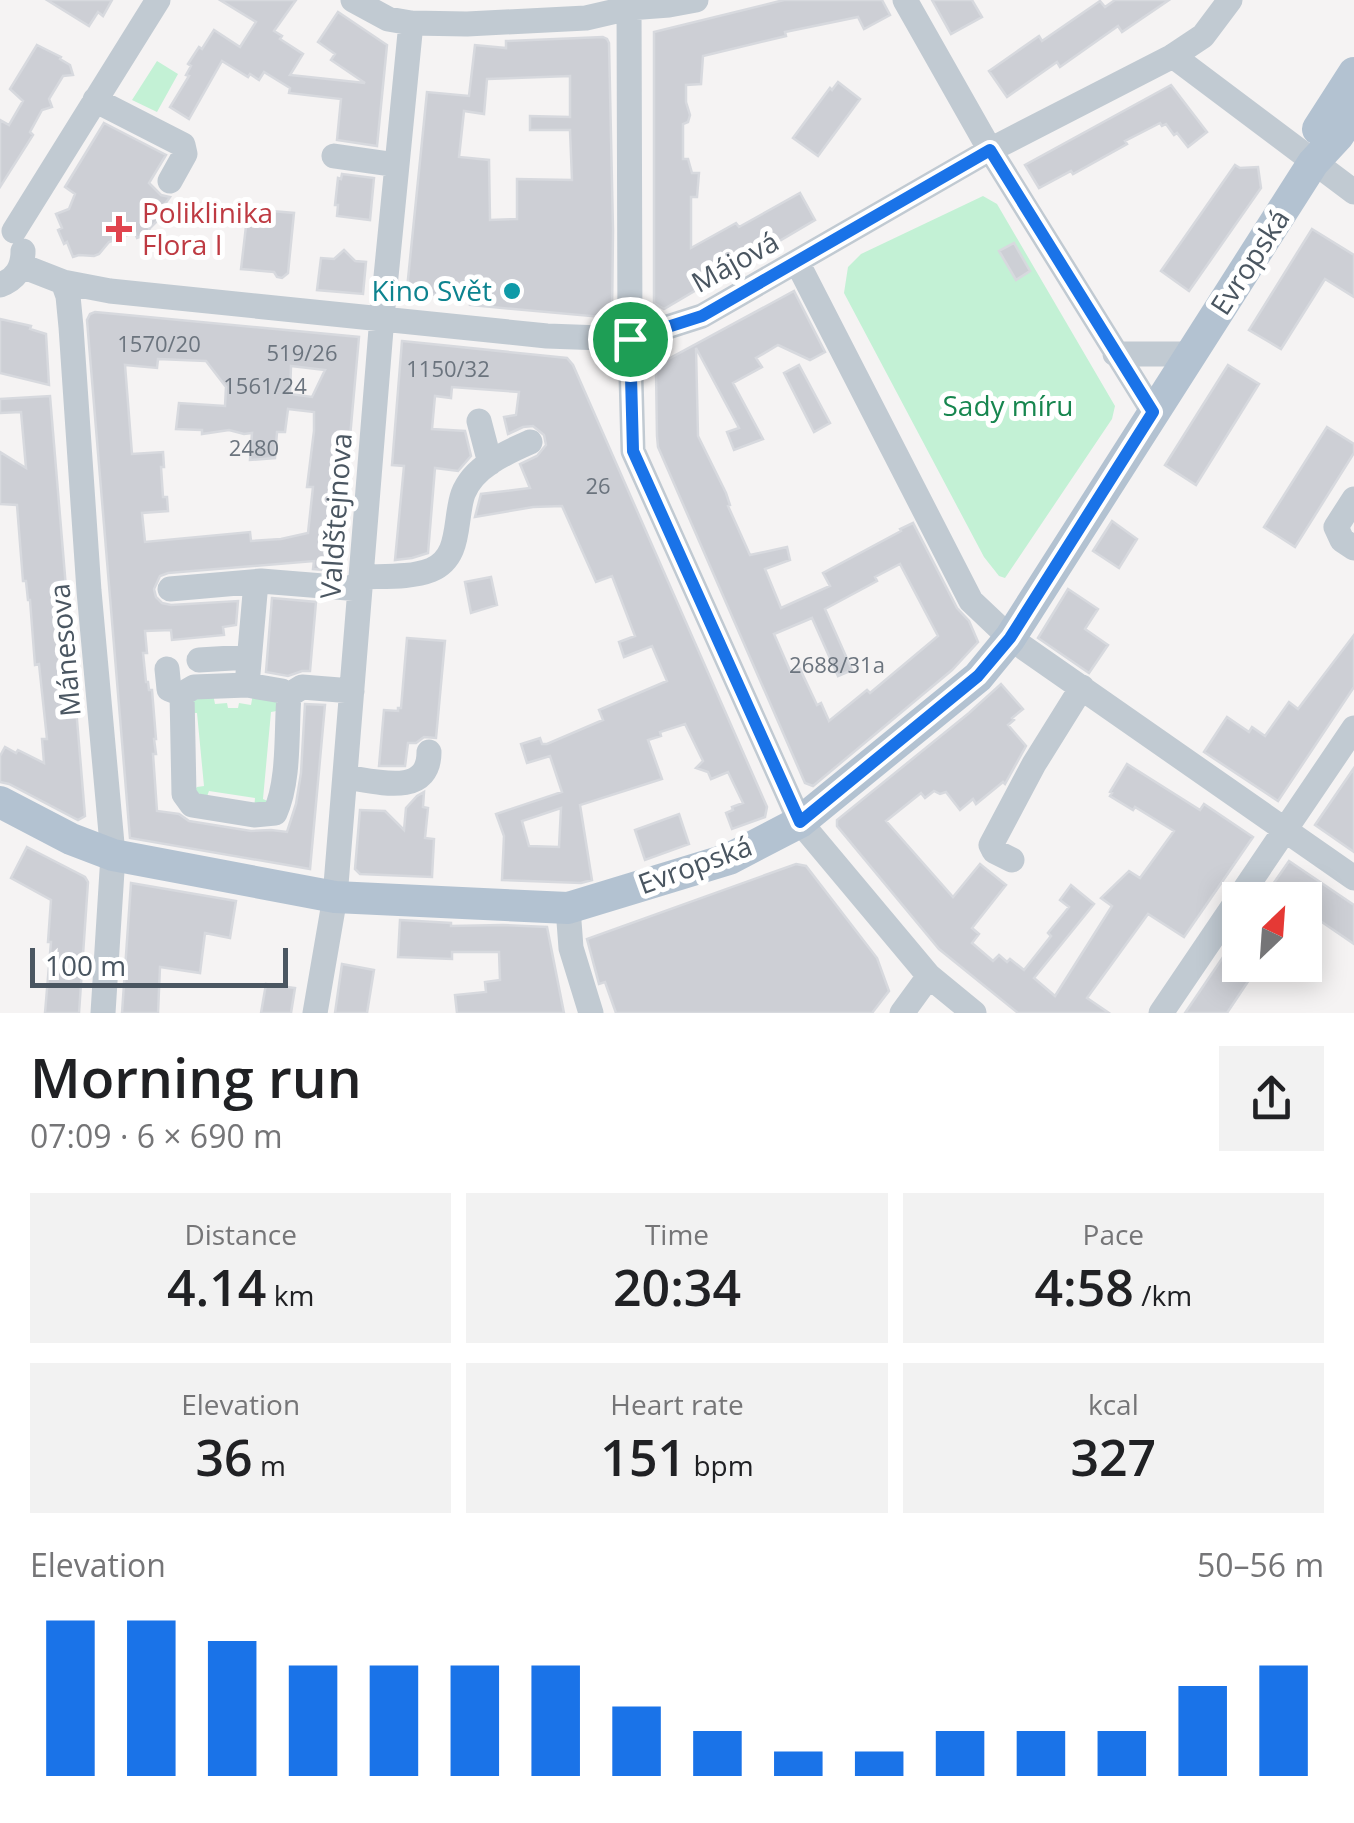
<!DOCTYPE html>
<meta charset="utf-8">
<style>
body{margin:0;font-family:"Open Sans",sans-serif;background:#f2f2f2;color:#202124;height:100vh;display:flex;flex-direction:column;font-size:38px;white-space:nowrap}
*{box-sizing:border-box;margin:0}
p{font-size:32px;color:#757577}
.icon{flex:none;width:55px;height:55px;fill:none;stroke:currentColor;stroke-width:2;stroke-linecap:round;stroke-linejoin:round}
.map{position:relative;height:1013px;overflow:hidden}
.side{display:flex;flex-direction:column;background:#fff;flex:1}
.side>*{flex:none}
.needle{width:65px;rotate:25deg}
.tools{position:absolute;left:1222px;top:882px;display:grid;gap:20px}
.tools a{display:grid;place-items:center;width:100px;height:100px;border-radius:0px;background:#fff;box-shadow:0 5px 25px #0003;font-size:50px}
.scale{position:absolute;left:30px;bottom:25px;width:258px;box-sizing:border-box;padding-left:10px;border:5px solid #4a5661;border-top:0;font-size:28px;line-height:35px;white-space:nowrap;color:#4a5661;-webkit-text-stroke:8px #fff;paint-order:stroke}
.pin{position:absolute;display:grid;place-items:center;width:85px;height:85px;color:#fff;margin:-42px;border:5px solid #fff;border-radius:50%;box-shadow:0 2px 10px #0007}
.round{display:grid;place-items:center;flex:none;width:105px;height:105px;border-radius:0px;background:#f2f2f2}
.head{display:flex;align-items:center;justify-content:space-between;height:170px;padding:0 30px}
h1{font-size:55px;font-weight:600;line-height:75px}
.figures{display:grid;grid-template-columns:repeat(3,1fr);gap:15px;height:170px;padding:10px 30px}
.figures div{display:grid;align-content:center;border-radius:0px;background:#f2f2f2;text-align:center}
.figures b{font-size:50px;font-weight:600}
.figures small{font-size:28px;font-weight:400}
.figures p{font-size:28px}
.chart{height:280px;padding:20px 30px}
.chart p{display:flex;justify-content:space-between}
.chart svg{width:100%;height:180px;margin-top:10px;stroke:#1a73e8;stroke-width:6}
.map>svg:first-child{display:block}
.green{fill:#c3f1d5}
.building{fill:#cdcfd5;stroke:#d7d9de;stroke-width:2.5;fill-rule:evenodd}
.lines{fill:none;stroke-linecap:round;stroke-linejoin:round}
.minor{stroke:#c1cad2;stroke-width:25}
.major{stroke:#b3c2d1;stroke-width:32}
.route-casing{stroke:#fff;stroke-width:20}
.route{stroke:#1a73e8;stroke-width:12}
.health-dot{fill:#e0444e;stroke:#fff;stroke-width:4}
.culture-dot{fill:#0f9aa8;stroke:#fff;stroke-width:4}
.labels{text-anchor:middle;stroke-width:10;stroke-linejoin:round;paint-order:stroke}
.number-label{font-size:22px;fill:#6b747e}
.health-label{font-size:28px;fill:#be3a42;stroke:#fff;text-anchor:start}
.street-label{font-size:28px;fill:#4a5661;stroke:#fff}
.culture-label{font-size:28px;fill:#0d838f;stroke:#fff;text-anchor:end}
.park-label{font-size:28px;fill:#17864f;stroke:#fff}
</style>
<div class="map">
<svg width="1354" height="1013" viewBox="0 0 1354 1013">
<rect width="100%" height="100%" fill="#f5f3f3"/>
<!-- green -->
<path class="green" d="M157 61 178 74 157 112 132 100Z
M983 196 997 204 1115 406 1112 419 1005 578 999 576 984 557 844 293 848 267 861 254Z
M213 694 215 704 227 703 228 708H238L239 703 251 705 253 694 275 699 282 710 271 712 263 799 272 803 254 810 255 798 209 791 206 799 194 790 197 787 204 786 197 713H190L191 701Z"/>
<!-- building -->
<path class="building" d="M47 0H112L103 16 98 12 89 26Z
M220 0H296L274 31 282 36 280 39 303 54 290 75 365 83 331 60 335 54 318 42 338 12 387 45 377 146 337 140 341 99 289 93 290 88 264 72 259 80 250 74 248 77 222 61 189 119 170 107 189 76 186 75 191 66 188 64 199 47 202 49 214 30 240 47 256 22Z
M784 0H882L890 15 864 29 858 17 785 32 786 36 703 56 701 84 686 85V102L690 115 688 122 683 124V159H688L692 173H699L697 197H691V248L736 223 739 227 800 193 815 220 664 309 654 303V32Z
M932 0H972L982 17 951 34Z
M1115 0H1169L1122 32 1118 26 1060 67 1057 62 1007 97 989 71 1039 36 1042 41 1100 1 1105 7Z
M603 37 607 39 609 43 613 230 612 318 470 305 471 298 415 293 416 289H407L427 92 469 96 475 45 506 48V41ZM570 76V117L530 116V130H570L572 180 517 179V219L490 220 489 160 459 157 464 111 484 114 487 79Z
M37 45 61 57 60 59 70 65 73 75 63 76 49 99 52 107 42 110 30 132 33 135 0 187V120L9 125 23 101 10 89Z
M838 82 860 99 818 156 793 138 830 88 832 90Z
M1171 85 1207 132 1188 147 1177 133 1174 135 1166 124 1162 126 1160 123 1125 141 1127 144 1073 174 1071 171 1039 188 1025 165Z
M104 123 166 155 149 183 161 195 170 197 160 211 157 221 149 229 151 233 137 238 135 232 109 242 99 254 94 256 79 255 73 257 67 242 64 244 58 230 62 228 56 214 69 209 75 194 65 187Z
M1235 165 1240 168 1258 167 1261 188 1189 291 1161 271Z
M342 174 374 178 370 220 337 216 338 205H335L338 178 341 179Z
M248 209 294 213 288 273 282 278 277 277 274 272 241 269Z
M1312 229 1354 255V297L1325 279 1281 349 1249 330Z
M1014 243 1030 271 1016 280 999 251Z
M344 250 355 261 366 262 363 294 317 290 321 258 334 259Z
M794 291 825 352 810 360 778 345 756 358 762 367 733 383 763 439 734 450 727 432 739 428 696 348 698 436 726 493 730 505 728 506 750 555 787 547 790 560 765 569 781 608 830 586 823 573 901 531 900 529 913 523 957 608 969 621 978 642 952 670 813 786 805 783 658 447 657 436 656 371 661 363ZM900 564 938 636 870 693 867 690 829 721 821 703 817 705 800 669 791 673 774 634 812 618 838 676 852 670 825 609 877 581 875 577Z
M95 312 359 337 338 571 313 569 314 561 168 573 160 576 154 589 156 597 162 603 171 605 238 601 236 625 223 627 224 635 172 640 171 630 145 631 147 653H143L146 682H148L149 690H152L156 739H154L156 754H153L157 811 179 814 189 821 251 831 271 830 287 832 296 804 301 773 305 704 325 705 310 869 130 838 87 320 90 314ZM158 359 206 361 226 387 225 406 179 403 176 429 202 430V434L229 430 244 434 252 433 250 460 275 458 277 432H285L288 409 314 412V431L307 487H313L308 533 281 539 251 541 250 532 145 542 142 513 168 511 167 497H163L161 467H164L163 452 132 454 125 365 157 368ZM291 366 325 370 312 397 290 394Z
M0 319 31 326 30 329 46 334 49 385 0 373Z
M402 341 567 358 573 365 767 807 765 817 732 829 726 813 733 810 732 807 743 803 728 772 711 779 708 772 696 768 703 761 685 724 660 732 661 736 648 740 662 779 580 805 592 880 581 883 502 880 504 836 496 814 562 792 550 756 527 763 521 744 540 738 542 744H547L603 720 599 710 667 681 652 646 624 657 619 642 635 636 612 576 596 582 562 506 533 507 475 517 481 494 530 488 520 464 537 456 546 445 544 435 533 426 523 427 508 434 504 417 516 415 519 392 452 387 451 398 435 396 432 429 465 431 471 456 458 471 435 468 428 553 412 558 395 560 404 466 392 465ZM561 808 559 847 529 846 522 821Z
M799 365 830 423 814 432 784 373Z
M1228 365 1259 384 1196 485 1165 465Z
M50 396 85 816 78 820 9 784 0 782V756L5 747 16 753 18 750 44 763 42 739H47L39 664 35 665 30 600H28L26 581H23L17 505 0 504V452L26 468 21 412 0 413V399Z
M1327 427 1354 444V453L1295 547 1264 527Z
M1112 521 1137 539 1119 568 1093 551Z
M491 577 497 605 471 613 465 582Z
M1068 589 1098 609 1085 629 1108 645 1089 673 1038 638Z
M272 598 316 602 310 671H302L288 676 266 672Z
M1354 635V687L1278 801 1204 752 1227 717 1249 732 1252 727 1265 736 1289 702 1298 709Z
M407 638 445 641 436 738 424 737 416 743H408L405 766H379L384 710 398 711V708H401Z
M1001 684 1023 709 1012 718 1014 720 1008 725 1026 746 1005 784 1003 782 976 804 973 799 960 810 946 792 940 794 934 791 925 798 921 793 886 821 953 897 980 864 1006 885 972 928 979 934 972 943 993 961 999 955 1007 962 1010 959 1024 970 1051 936 1048 933 1069 907 1060 900 1071 885 1094 904 1034 978 1055 996 1112 906 1101 898 1129 871 1140 878 1174 831 1135 807 1133 810 1110 796 1112 793 1110 792 1127 764 1200 810 1204 804 1253 837 1184 937 1148 914 1087 998 1109 1013H1018L939 949 837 826V820L969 713Z
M1354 768V852L1315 825Z
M424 792 423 807 428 808 425 838 434 839 432 877 360 874 355 869 360 810 385 811 404 830 406 808 417 796Z
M679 814 689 844 645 860 635 830Z
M27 847 85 877 88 882 79 1013H45L51 942H48L51 900 11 878Z
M1289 861 1354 905V944L1316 918 1312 919 1305 914V900H1262Z
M796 864 806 866 877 958 889 991 872 1013H616L605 982 599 984 587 939Z
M131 883 236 901 230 938 205 933 200 973 160 967 158 1013H122Z
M400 920 451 923V926L503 925 547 927 564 1013H457L455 995 486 992 485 982 500 980 499 952H452V959L398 957Z
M1240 932V965H1259L1227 1013H1185Z
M342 964 374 970 367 1013H335Z
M266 984 295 988 291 1013H261Z"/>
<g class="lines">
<!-- minor -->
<path class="minor" d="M353 0 388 19 411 23 467 24 586 18 629 8 669 5 696 0
M629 0 630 339 633 451 800 822 929 976 974 1013
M905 0 990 150 1153 412
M1173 56 1354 192
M95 100 183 145 185 154 170 181
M334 156 397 165
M14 231 158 0
M797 262 971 601 1010 638 1354 878
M22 266 63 282 110 291 547 336 630 339 702 316 990 150 1173 56 1203 36 1230 0
M63 282 68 296 71 327 89 591 113 855 103 1013
M0 285C16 279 23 268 23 251
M1115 354H1191
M479 421 490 463
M1354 499 1336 527 1342 540 1354 548
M361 577C383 576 411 578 431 570 462 557 454 520 463 494 473 467 505 453 530 442
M170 589 261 581 360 589
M199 660 249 657
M167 669 169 689 182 694
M247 685 282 691 289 695C286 731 290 780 275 813L254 815 192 805 184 794 182 694 194 687Z
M247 685 256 582
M289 695 302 687 352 691
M345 777C375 781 429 798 429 752
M1012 860 994 851 991 845 1034 764 1082 687
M568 908 571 948 591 1013
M315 1013 335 897 382 317 411 23
M902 1013 929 976
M1161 1013 1354 728"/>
<!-- major -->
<path class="major" d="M1318 129 1354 73
M0 802 71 839 113 855 335 897 568 908 729 859 800 822 978 677 1010 638 1313 163 1338 136 1354 111"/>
</g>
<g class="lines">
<defs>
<path id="route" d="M990 150 1153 412 1010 638 978 676 800 822 633 451 630 339 702 316Z"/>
</defs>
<!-- route casing -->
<use href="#route" class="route-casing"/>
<!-- route -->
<use href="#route" class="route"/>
</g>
<!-- markers -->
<path class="health-dot" d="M114 214h10v10h10v10h-10v10h-10v-10h-10v-10h10z"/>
<circle class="culture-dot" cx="512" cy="291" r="10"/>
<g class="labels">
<!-- number labels -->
<g class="number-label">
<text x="159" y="352">1570/20</text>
<text x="302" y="361">519/26</text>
<text x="448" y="377">1150/32</text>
<text x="265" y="394">1561/24</text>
<text x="254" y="456">2480</text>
<text x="598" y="494">26</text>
<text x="837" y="673">2688/31a</text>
</g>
<!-- health labels -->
<g class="health-label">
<text x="142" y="223">Poliklinika<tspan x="142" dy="32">Flora I</tspan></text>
</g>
<!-- street labels -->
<g class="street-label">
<text transform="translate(735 262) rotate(-29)" y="10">Májová</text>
<text transform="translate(1250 262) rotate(-57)" y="10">Evropská</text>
<text transform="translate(336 516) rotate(-86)" y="10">Valdštejnova</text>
<text transform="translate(65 650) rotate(-95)" y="10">Mánesova</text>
<text transform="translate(695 865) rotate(-20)" y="10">Evropská</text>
</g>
<!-- culture labels -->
<g class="culture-label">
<text x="492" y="301">Kino Svět</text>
</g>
<!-- park labels -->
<g class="park-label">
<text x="1008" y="416">Sady míru</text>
</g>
</g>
</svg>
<div class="tools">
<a><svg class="needle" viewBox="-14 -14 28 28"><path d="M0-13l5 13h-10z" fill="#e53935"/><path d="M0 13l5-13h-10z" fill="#757577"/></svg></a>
</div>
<div class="scale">100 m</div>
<div class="pin" style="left:630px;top:339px;background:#1e9e55"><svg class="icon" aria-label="arrive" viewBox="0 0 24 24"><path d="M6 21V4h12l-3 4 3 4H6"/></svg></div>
</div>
<section class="side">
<div class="head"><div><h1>Morning run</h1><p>07:09 · 6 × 690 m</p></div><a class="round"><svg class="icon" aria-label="share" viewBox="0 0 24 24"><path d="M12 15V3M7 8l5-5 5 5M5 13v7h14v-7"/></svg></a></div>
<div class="figures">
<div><p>Distance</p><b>4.14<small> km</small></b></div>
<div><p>Time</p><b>20:34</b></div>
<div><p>Pace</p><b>4:58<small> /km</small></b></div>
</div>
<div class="figures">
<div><p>Elevation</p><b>36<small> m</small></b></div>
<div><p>Heart rate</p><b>151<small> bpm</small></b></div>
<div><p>kcal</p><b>327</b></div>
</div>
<div class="chart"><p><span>Elevation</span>50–56 m</p>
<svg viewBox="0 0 160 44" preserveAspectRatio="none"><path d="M5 44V6M15 44V6M25 44V11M35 44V17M45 44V17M55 44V17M65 44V17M75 44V27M85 44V33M95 44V38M105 44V38M115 44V33M125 44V33M135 44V33M145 44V22M155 44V17"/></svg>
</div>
</section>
